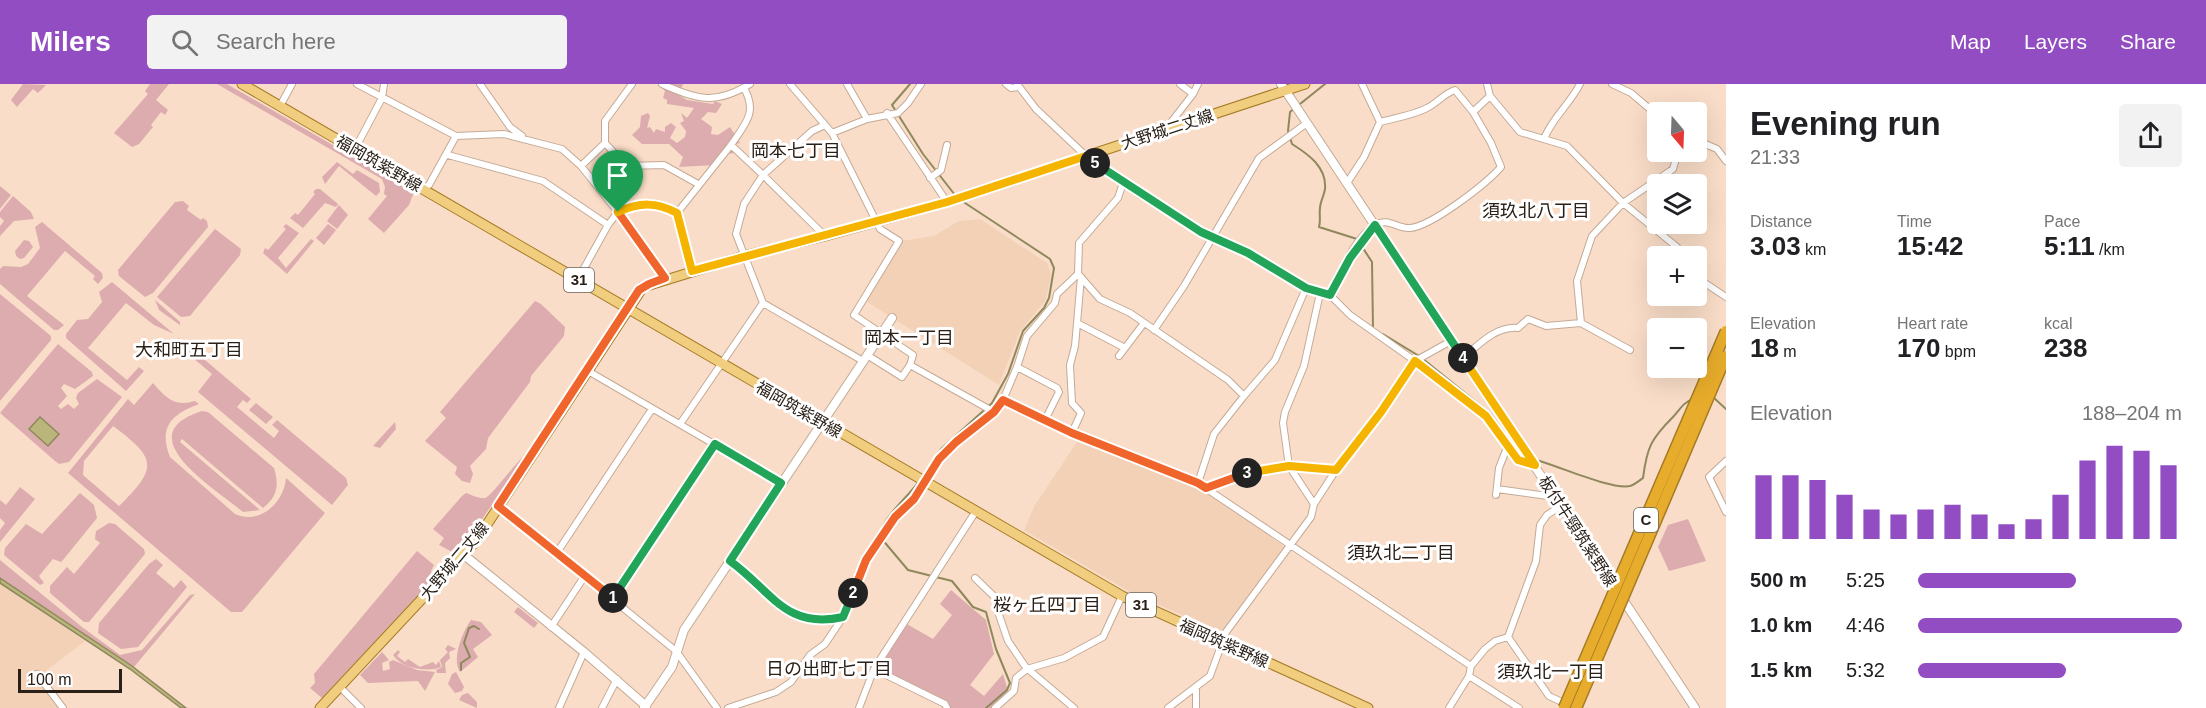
<!DOCTYPE html>
<meta charset="utf-8">
<style>
body{margin:0;font-family:Arial,"Noto Sans JP",sans-serif;background:#f2f2f2;color:#202124;height:100vh;display:flex;flex-direction:column;font-size:22px;white-space:nowrap}
*{box-sizing:border-box;margin:0}
p{font-size:20px;color:#757577}
.icon{flex:none;width:33px;height:33px;fill:none;stroke:currentColor;stroke-width:2;stroke-linecap:round;stroke-linejoin:round}
.map{position:relative;flex:1;overflow:hidden}
.sheet{display:flex;flex-direction:column;background:#fff;width:480px}
.sheet>*{flex:none}
.needle{width:39px;rotate:161deg}
.controls{position:absolute;left:1647px;top:18px;display:grid;gap:12px}
.controls a{display:grid;place-items:center;width:60px;height:60px;border-radius:6px;background:#fff;box-shadow:0 6px 24px #0002;font-size:30px}
.scale{position:absolute;left:18px;bottom:15px;width:104px;box-sizing:border-box;padding-left:6px;border:3px solid #2a2018;border-top:0;font-size:16px;line-height:21px;white-space:nowrap;color:#2a2018;-webkit-text-stroke:4px #fff;paint-order:stroke}
.pin{position:absolute;display:grid;place-items:center;width:51px;height:51px;color:#fff;margin:-62px -26px;border-radius:50% 50% 50% 0;rotate:-45deg;box-shadow:0 0 6px #0007}
.pin .icon{rotate:45deg}
.km{position:absolute;width:30px;height:30px;margin:-15px;border-radius:50%;background:#222;color:#fff;font-size:16px;line-height:30px;text-align:center}
.round{display:grid;place-items:center;flex:none;width:63px;height:63px;border-radius:6px;background:#f2f2f2}
.summary{display:flex;align-items:center;justify-content:space-between;height:102px;padding:0 24px}
h1{font-size:33px;font-weight:800;line-height:45px}
.figures{display:grid;grid-template-columns:repeat(3,1fr);gap:9px;height:102px;padding:6px 24px}
.figures div{display:grid;align-content:center}
.figures b{font-size:26px;font-weight:800}
.figures small{font-size:16px;font-weight:400}
.figures p{font-size:16px}
.chart{height:168px;padding:12px 24px}
.chart p{display:flex;justify-content:space-between}
.chart svg{width:100%;height:108px;margin-top:6px;stroke:#914dc1;stroke-width:6}
ul{padding:0 24px;list-style:none;font-size:20px}
li{display:grid;grid-template-columns:96px 72px 1fr;align-items:center;height:45px}
li i{height:15px;border-radius:8px;background:#914dc1}
header{display:flex;align-items:center;gap:36px;box-sizing:border-box;height:84px;padding:0 30px;background:#914dc1;color:#fff}
header strong{font-size:28px}
nav{display:flex;gap:33px;margin-inline-start:auto;font-size:21px}
.search{width:420px;height:54px;background:#f2f2f2;display:flex;align-items:center;gap:15px;box-sizing:border-box;padding:0 21px;border-radius:6px;color:#757577;font-size:22px}
main{display:flex;flex:1;min-height:0}
.map>svg:first-child{display:block}
.built{fill:#f3d1b7}
.green{fill:#ddacaf;fill-rule:evenodd}
.water{fill:#bab57b;stroke:#8f885d;stroke-width:1.5}
.lines{fill:none;stroke-linecap:round;stroke-linejoin:round}
.stream{stroke:#8f885d;stroke-width:2}
.street-casing{stroke:#c4aa96;stroke-width:8}
.secondary-casing{stroke:#c4aa96;stroke-width:10}
.primary-casing{stroke:#a57b24;stroke-width:11}
.street{stroke:#fff;stroke-width:6}
.secondary{stroke:#fff;stroke-width:8}
.primary{stroke:#f1cd80;stroke-width:9}
.highway-bridge-casing{stroke:#a57b24;stroke-width:13;stroke-linecap:butt}
.highway-bridge{stroke:#e7ac2b;stroke-width:10}
.split-1-casing{stroke:#fff;stroke-width:12}
.split-2-casing{stroke:#fff;stroke-width:12}
.split-3-casing{stroke:#fff;stroke-width:12}
.split-4-casing{stroke:#fff;stroke-width:12}
.split-5-casing{stroke:#fff;stroke-width:12}
.split-6-casing{stroke:#fff;stroke-width:12}
.split-1{stroke:#f0652b;stroke-width:8}
.split-2{stroke:#22a559;stroke-width:8}
.split-3{stroke:#f0652b;stroke-width:8}
.split-4{stroke:#f5b400;stroke-width:8}
.split-5{stroke:#22a559;stroke-width:8}
.split-6{stroke:#f5b400;stroke-width:8}
.labels{text-anchor:middle;stroke-width:6;stroke-linejoin:round;paint-order:stroke}
.shield{fill:#fff;stroke:#6a635d;stroke-width:1.5}
.shield-label{font-size:15px;font-weight:bold;fill:#2a2018}
.street-label{font-size:16px;fill:#2a2018;stroke:#fff}
.neighbourhood-label{font-size:18px;fill:#2a2018;stroke:#fff}
</style>
<header>
<strong>Milers</strong>
<div class="search"><svg class="icon" aria-label="search" viewBox="0 0 24 24"><circle cx="10" cy="10" r="6"/><path d="M15 15l6 6"/></svg>Search here</div>
<nav><a>Map</a><a>Layers</a><a>Share</a></nav>
</header>
<main>
<div class="map">
<svg width="1726" height="624" viewBox="0 0 1726 624">
<rect width="100%" height="100%" fill="#f9ddc8"/>
<!-- built -->
<path class="built" d="M980 135 1047 179 1051 190 1046 216 1020 247 999 301 864 216 901 157 934 152 959 137Z
M1077 358 1204 405 1285 463 1222 549 1130 508 1024 446 1035 421Z
M0 499 85 557 42 590 67 624H0Z"/>
<!-- green -->
<path class="green" d="M23 0 46 1 38 9 33 5 17 23 11 16Z
M150 0H169L156 16 168 26 165 31 161 28 151 41 153 43 139 60 132 63 114 49 148 10 145 7Z
M217 0H227L414 108 409 121 384 149 368 135 387 112 384 110 385 103 382 95Z
M659 0H683L679 11 687 16 713 20 715 17 722 20 716 29 708 28 701 35 712 43 711 50 718 51 730 43 740 59 735 60 734 69 727 70 716 81 679 83 683 73 669 60H642L632 51 640 43 641 32 648 29 650 32 647 44 650 43 654 49 656 45 665 48V43L671 39 676 43 670 54 677 59 685 53 686 47 680 39 684 37 681 29 687 34 694 24 667 20V16L663 14 665 7Z
M337 78 353 90 357 86 379 99 380 108 376 112 339 82 325 100 322 93Z
M0 102 11 111 0 125Z
M316 105H320L338 120 336 123 325 119 303 144 290 134 295 129 298 131 315 110 313 108Z
M13 112 31 128 34 135 14 137 0 152V142L4 137 0 133V128Z
M183 117 189 122 187 126 201 136 203 134 207 137 208 143 153 209 145 213 119 192 118 186 175 118Z
M339 121 348 131 337 145 327 137Z
M42 138 102 189 103 194 98 200 93 195 95 192 65 167 27 212 64 241 58 246H54L0 200V185L3 182 21 183 28 180 40 164 35 143Z
M286 140 299 149 278 174 286 184 311 155 314 157 287 190 263 169 265 164 268 166 286 145 283 143Z
M328 140 336 146 324 161 316 154Z
M215 145 241 165 240 171 190 232 181 233 157 213Z
M24 156 29 157 33 163 24 174 20 175 16 172 15 167Z
M112 198 174 250 154 241 126 219 88 264 127 296 139 283 144 287 126 307 66 254V250L77 236 88 235 102 218 99 208Z
M0 210 51 252V256L0 317Z
M155 216 180 238V241L159 226Z
M535 217 541 220 565 243 564 252 531 292 530 298 488 354 486 365 470 382 473 390 470 399 462 397 455 390 457 383 425 357 446 334 440 328Z
M179 254 251 315 247 319 243 316 237 323 274 354 279 347 272 341 277 336 346 394 348 401 332 421 198 308 212 290 180 263 167 276 163 273Z
M58 260 92 288 93 292 75 305 64 300 61 304 67 312 58 322 61 325 68 320 74 325 79 320 76 314 78 309 97 295 122 313 69 378 59 380 55 377 0 329Z
M153 299C166 314 174 323 195 317L199 320C172 330 158 343 170 373L235 430C260 441 284 419 286 394L325 429 242 528H231L68 389 128 315 134 321ZM113 342C156 374 159 383 119 422L83 391 84 377Z
M256 319 273 333 266 340 249 326Z
M202 327 208 328 274 384C279 401 278 412 263 424L182 355 180 358 260 426 243 428C214 404 126 351 202 327Z
M395 338 396 345 380 364 373 362Z
M525 371 467 458 456 470 439 461 444 454 433 445 462 412 466 409C472 411 479 415 485 414 490 414 516 378 525 371Z
M20 403 35 415 0 458V446L5 439 0 434V416L6 421Z
M80 409 94 421 97 434 63 476 61 478 53 475 39 492 44 499 40 501 4 471 5 464 26 440 42 450Z
M1688 435 1706 477 1669 487 1658 463 1668 441Z
M109 439 115 440 144 465 145 470 89 538H84L50 509V502L67 483 74 490 100 459 95 455 96 447Z
M417 467 434 481 431 487 434 495 322 614 310 604 315 599 314 590Z
M156 475 163 481 156 489 174 504 181 496 187 503 138 563 121 565 98 549 99 539 149 480Z
M0 476 82 543 120 571 142 566 190 511 195 510 134 583 0 494Z
M951 506 986 536 994 570 970 601 984 612 1003 590 1008 607 991 624H948L879 584 877 579 905 539 933 555 952 531 940 520Z
M518 523 538 539 534 544 514 528Z
M471 536 481 538 492 551 473 565 478 573 460 588C451 575 463 547 471 536Z
M448 561 456 565 449 568 450 574 445 579 446 589H437L436 586 442 583 440 576 448 568 445 565Z
M398 566 400 568 397 572 405 578 408 575 420 583 433 578 436 581 439 577 441 583C428 589 401 584 393 571Z
M382 568 389 576 382 579 383 587 390 585 389 578 393 576 417 586 435 588 425 607 418 597 368 599 360 591Z
M456 588 464 603 462 607 455 609 448 600 452 590Z
M468 609 477 618V624L459 616 462 611Z"/>
<!-- water -->
<path class="water" d="M40 333 59 350 48 362 29 345Z
M0 494 132 582 186 624H181L130 585 0 499Z"/>
<g class="lines">
<!-- stream -->
<path class="stream" d="M910 0 892 21 923 70 955 111
M1325 0 1290 28 1288 47 1292 60C1308 70 1327 83 1325 105 1324 112 1320 118 1320 124 1319 131 1321 136 1319 143L1357 155 1372 178 1373 244
M1383 250 1419 272
M1423 275 1491 330 1513 363 1524 373
M1713 313 1726 325
M1532 375C1555 380 1610 406 1630 402 1634 401 1639 397 1643 394 1647 363 1651 355 1673 333 1680 326 1682 319 1693 315
M923 392 941 365 992 319 1008 290 1023 247 1044 224 1049 214 1054 184 1050 175 962 117
M919 397C909 413 878 436 881 454L908 486 952 497 973 523 986 528 996 565 1010 599 1007 606 986 624
M461 586V579L470 573 464 559 469 544 474 542 479 545"/>
<defs>
<path id="street" d="M357 0 456 52 504 50 562 65 581 82 618 128C640 118 656 118 677 129L731 61 763 91 744 120 736 150 763 219 863 277
M480 0 510 43 522 52
M662 0C697 16 716 21 750 0
M790 0 832 49 867 35 898 29 908 19 921 0
M847 0 867 35
M1006 0 1011 4 1018 3
M1017 0 1036 25 1086 72 1139 110 1201 148 1248 169 1306 204 1330 211 1350 231 1415 277 1486 332 1508 361
M1180 0 1193 10 1198 0
M1362 0 1380 38C1395 34 1414 31 1427 24 1439 18 1443 10 1455 6L1473 28 1490 12
M1487 0 1490 12 1520 48 1567 62 1623 119 1677 163 1680 172
M1612 0 1631 9 1658 32
M280 22 292 0
M887 29 947 118
M825 41 812 47 763 91 825 152
M1172 44V37L1193 10
M832 49 880 145 899 157 854 231 913 271 910 281
M1544 55C1552 34 1570 20 1580 0
M1696 56 1717 65 1726 77
M605 59 626 82 664 81 698 100
M731 61C745 40 758 29 744 4
M355 65 382 14 384 0
M448 71 543 97 608 141
M581 82 605 59V37L632 0
M930 94 941 86 947 61
M1347 99 1364 73 1380 38
M422 104 429 101 456 52
M677 129 692 187
M1078 190 1100 215 1130 229 1228 296 1244 312 1275 276 1306 204
M1696 193 1726 213
M578 195 608 141 618 128 665 194
M1330 211C1341 190 1353 155 1375 141 1388 133 1397 145 1410 144 1432 142 1486 100 1501 83L1491 59 1473 28
M1077 239 1125 264
M1581 239 1577 197 1592 152 1623 119 1673 85 1678 68
M1154 246 1184 202 1259 74 1307 39
M867 271 902 293 910 281 994 328
M1119 272 1144 239
M1463 274C1479 260 1496 242 1518 244L1528 235 1546 242 1581 239 1630 266
M1017 283 1057 304 1059 308 1045 336
M588 287 781 399
M1003 316 1072 349 1198 399 1471 582
M680 340 763 219
M1072 349 1081 329 1072 319 1070 281 1075 262 1081 193
M1726 377 1709 393 1726 428
M1198 399 1214 350 1244 312
M1206 404C1245 385 1293 376 1336 386
M1497 405 1555 413
M1496 411 1499 384 1508 361 1518 376 1534 380
M1314 420 1289 382 1283 339 1285 328 1304 282 1320 209
M498 422 676 567 717 624
M556 470 652 325
M730 477C772 507 785 546 843 533
M975 494 1001 519 997 525 1008 557 1027 585
M612 515 715 360
M551 543 584 493
M1508 553 1549 612 1564 619
M1029 586 1074 624
M37 590 63 624
M1469 592 1519 624
M340 603 361 624
M559 624 584 568
M602 624 617 595
M728 624 776 608 791 598 810 571 825 560 843 533 866 476 895 433 914 415 939 375 956 358 994 328 1003 316 1017 283 1027 252 1055 219 1057 210 1078 190 1079 159 1118 114 1123 99
M859 624 874 585
M947 624 945 620 874 585 976 427
M995 624 1014 607 1016 594 1027 585 1064 574 1103 553 1122 512
M1168 624 1210 592 1226 548 1311 433 1314 420 1336 386 1381 329 1415 277 1451 257
M1196 624V605
M1449 624 1469 592 1471 582 1485 565 1495 557 1508 553 1536 477 1540 441 1547 431 1562 421"/>
<path id="secondary" d="M1281 0 1695 624
M464 471 584 568 646 622
M644 624 672 583 684 546 892 234"/>
<path id="primary" d="M242 0 1122 512 1368 624
M320 624 476 457 643 203 744 172 825 152 947 118 1305 0"/>
</defs>
<!-- street casing -->
<use href="#street" class="street-casing"/>
<!-- secondary casing -->
<use href="#secondary" class="secondary-casing"/>
<!-- primary casing -->
<use href="#primary" class="primary-casing"/>
<!-- street -->
<use href="#street" class="street"/>
<!-- secondary -->
<use href="#secondary" class="secondary"/>
<!-- primary -->
<use href="#primary" class="primary"/>
<defs>
<path id="highway-bridge" d="M1564 624 1726 247
M1576 624 1726 272"/>
</defs>
<!-- highway-bridge casing -->
<use href="#highway-bridge" class="highway-bridge-casing"/>
<!-- highway-bridge -->
<use href="#highway-bridge" class="highway-bridge"/>
</g>
<g class="lines">
<defs>
<path id="split-1" d="M613 514 498 422 639 206 649 200 665 194 618 128"/>
<path id="split-2" d="M613 514 715 360 781 399 730 477C771 506 785 546 843 533L853 509"/>
<path id="split-3" d="M853 509 866 476 895 433 914 415 939 375 956 358 994 328 1003 316 1072 349 1198 399 1206 404 1247 389"/>
<path id="split-4" d="M1247 389 1289 382 1336 386 1381 328 1415 277 1486 332 1518 376 1535 381 1463 274"/>
<path id="split-5" d="M1095 79 1201 148 1248 169 1306 204 1330 211 1350 174 1375 141 1463 274"/>
<path id="split-6" d="M618 128C640 118 656 118 677 129L692 187 947 118 1086 72 1095 79"/>
</defs>
<!-- split-1 casing -->
<use href="#split-1" class="split-1-casing"/>
<!-- split-2 casing -->
<use href="#split-2" class="split-2-casing"/>
<!-- split-3 casing -->
<use href="#split-3" class="split-3-casing"/>
<!-- split-4 casing -->
<use href="#split-4" class="split-4-casing"/>
<!-- split-5 casing -->
<use href="#split-5" class="split-5-casing"/>
<!-- split-6 casing -->
<use href="#split-6" class="split-6-casing"/>
<!-- split-1 -->
<use href="#split-1" class="split-1"/>
<!-- split-2 -->
<use href="#split-2" class="split-2"/>
<!-- split-3 -->
<use href="#split-3" class="split-3"/>
<!-- split-4 -->
<use href="#split-4" class="split-4"/>
<!-- split-5 -->
<use href="#split-5" class="split-5"/>
<!-- split-6 -->
<use href="#split-6" class="split-6"/>
</g>
<g class="labels">
<!-- shield labels -->
<g class="shield">
<rect x="564" y="184" width="30" height="24" rx="4.5"/>
<rect x="1634" y="424" width="24" height="24" rx="4.5"/>
<rect x="1126" y="509" width="30" height="24" rx="4.5"/>
</g>
<g class="shield-label">
<text x="579" y="201">31</text>
<text x="1646" y="441">C</text>
<text x="1141" y="526">31</text>
</g>
<!-- street labels -->
<g class="street-label">
<text transform="translate(1167 45) rotate(-18)" y="6">大野城二丈線</text>
<text transform="translate(379 79) rotate(30)" y="6">福岡筑紫野線</text>
<text transform="translate(799 325) rotate(30)" y="6">福岡筑紫野線</text>
<text transform="translate(1578 447) rotate(57)" y="6">板付牛頸筑紫野線</text>
<text transform="translate(454 477) rotate(-50)" y="6">大野城二丈線</text>
<text transform="translate(1224 559) rotate(24)" y="6">福岡筑紫野線</text>
</g>
<!-- neighbourhood labels -->
<g class="neighbourhood-label">
<text x="796" y="73">岡本七丁目</text>
<text x="1536" y="133">須玖北八丁目</text>
<text x="909" y="260">岡本一丁目</text>
<text x="189" y="272">大和町五丁目</text>
<text x="1401" y="475">須玖北二丁目</text>
<text x="1047" y="527">桜ヶ丘四丁目</text>
<text x="829" y="591">日の出町七丁目</text>
<text x="1551" y="594">須玖北一丁目</text>
</g>
</g>
</svg>
<div class="controls">
<a><svg class="needle" viewBox="-14 -14 28 28"><path d="M0-13l5 13h-10z" fill="#e53935"/><path d="M0 13l5-13h-10z" fill="#757577"/></svg></a>
<a><svg class="icon" aria-label="layers" viewBox="0 0 24 24"><path d="M12 4l9 5-9 5-9-5zM3 14l9 5 9-5"/></svg></a>
<a>+</a>
<a>−</a>
</div>
<div class="scale">100 m</div>
<div class="pin" style="left:618px;top:128px;background:#1e9e55"><svg class="icon" aria-label="arrive" viewBox="0 0 24 24"><path d="M6 21V4h12l-3 4 3 4H6"/></svg></div>
<b class="km" style="left:613px;top:514px">1</b>
<b class="km" style="left:853px;top:509px">2</b>
<b class="km" style="left:1247px;top:389px">3</b>
<b class="km" style="left:1463px;top:274px">4</b>
<b class="km" style="left:1095px;top:79px">5</b>
</div>
<section class="sheet">
<div class="summary"><div><h1>Evening run</h1><p>21:33</p></div><a class="round"><svg class="icon" aria-label="share" viewBox="0 0 24 24"><path d="M12 15V3M7 8l5-5 5 5M5 13v7h14v-7"/></svg></a></div>
<div class="figures">
<div><p>Distance</p><b>3.03<small> km</small></b></div>
<div><p>Time</p><b>15:42</b></div>
<div><p>Pace</p><b>5:11<small> /km</small></b></div>
</div>
<div class="figures">
<div><p>Elevation</p><b>18<small> m</small></b></div>
<div><p>Heart rate</p><b>170<small> bpm</small></b></div>
<div><p>kcal</p><b>238</b></div>
</div>
<div class="chart"><p><span>Elevation</span>188–204 m</p>
<svg viewBox="0 0 160 44" preserveAspectRatio="none"><path d="M5 44V18M15 44V18M25 44V20M35 44V26M45 44V32M55 44V34M65 44V32M75 44V30M85 44V34M95 44V38M105 44V36M115 44V26M125 44V12M135 44V6M145 44V8M155 44V14"/></svg>
</div>
<ul>
<li><b>500 m</b>5:25<i style="width:60%"></i></li>
<li><b>1.0 km</b>4:46<i style="width:100%"></i></li>
<li><b>1.5 km</b>5:32<i style="width:56%"></i></li>
</ul>
</section>
</main>
